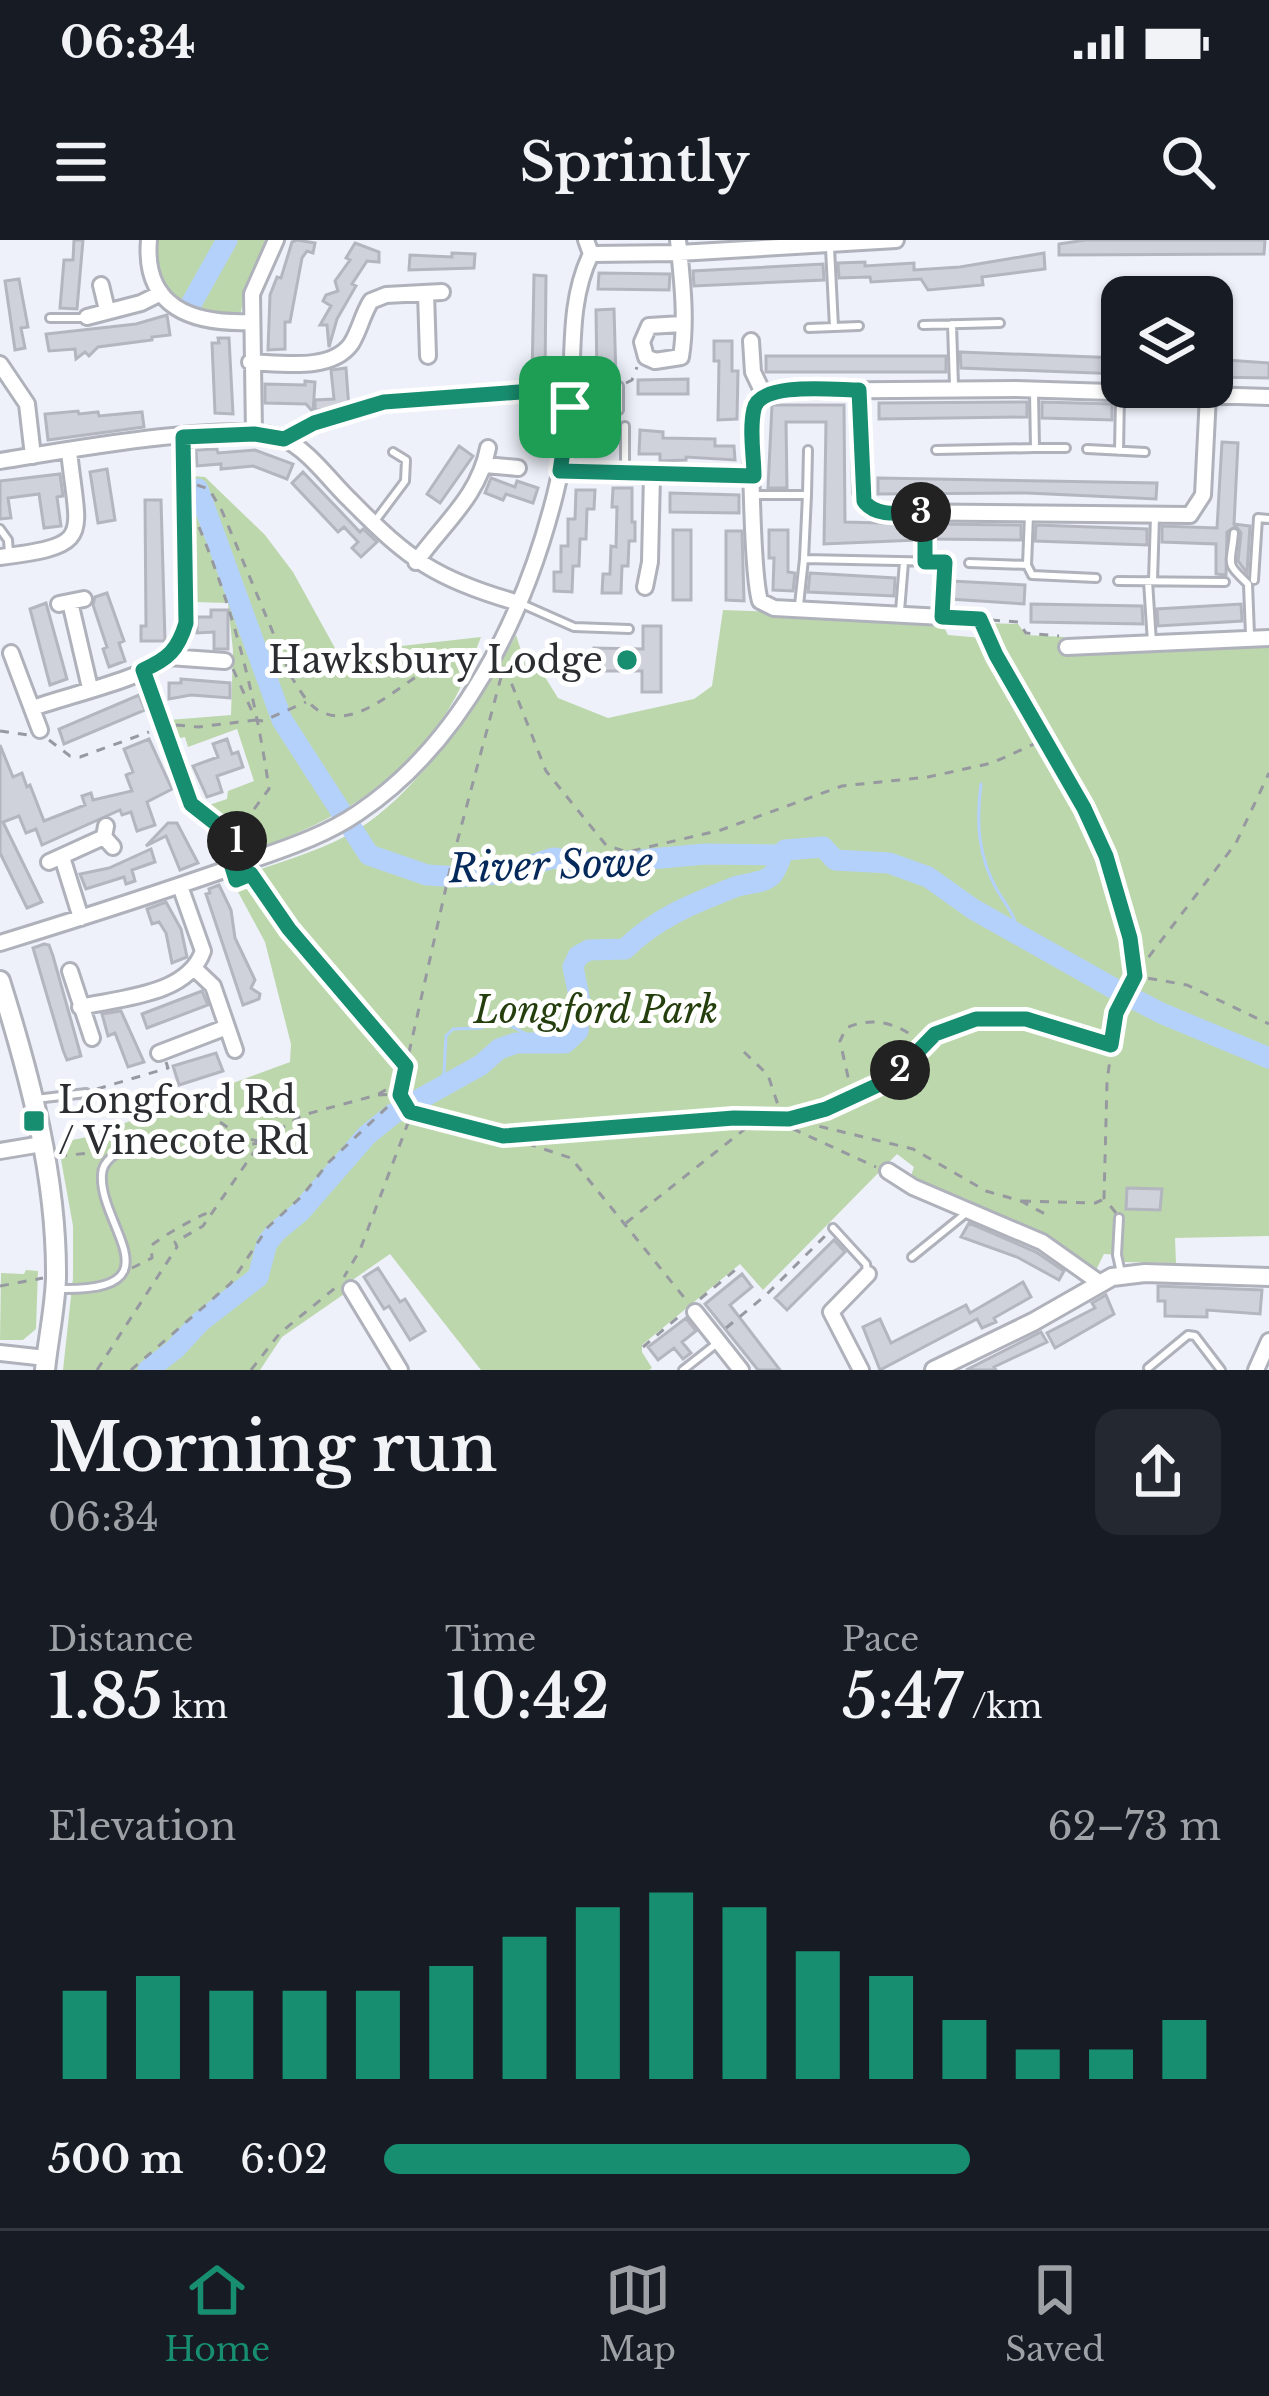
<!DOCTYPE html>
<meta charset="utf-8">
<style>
body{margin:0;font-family:"Libre Baskerville",serif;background:#242831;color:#f1f3f6;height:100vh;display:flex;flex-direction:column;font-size:45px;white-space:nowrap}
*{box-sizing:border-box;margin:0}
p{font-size:39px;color:#9ea1a6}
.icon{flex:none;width:66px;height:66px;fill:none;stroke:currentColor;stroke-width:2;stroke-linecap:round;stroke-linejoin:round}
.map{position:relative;height:1130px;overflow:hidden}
.drawer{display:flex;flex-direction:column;background:#171b24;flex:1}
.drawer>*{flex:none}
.buttons{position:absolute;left:1101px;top:36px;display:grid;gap:24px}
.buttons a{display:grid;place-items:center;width:132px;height:132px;border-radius:24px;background:#171b24;box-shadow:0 3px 9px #0004;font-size:60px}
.pin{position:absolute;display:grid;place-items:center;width:102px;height:102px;color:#fff;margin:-51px;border-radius:24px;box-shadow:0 6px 18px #0006}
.km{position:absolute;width:60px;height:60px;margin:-30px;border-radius:50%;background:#222;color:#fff;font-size:33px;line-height:60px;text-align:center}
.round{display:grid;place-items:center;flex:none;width:126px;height:126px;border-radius:24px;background:#242831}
.overview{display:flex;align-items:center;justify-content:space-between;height:204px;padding:0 48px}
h1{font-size:66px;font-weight:600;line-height:90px}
.stats{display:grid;grid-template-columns:repeat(3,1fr);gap:18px;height:204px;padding:12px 48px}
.stats div{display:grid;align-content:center}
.stats b{font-size:60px;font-weight:600}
.stats small{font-size:33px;font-weight:400}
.stats p{font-size:33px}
.chart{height:336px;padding:24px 48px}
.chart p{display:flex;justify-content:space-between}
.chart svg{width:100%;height:216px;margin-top:12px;stroke:#188e70;stroke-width:6}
ul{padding:0 48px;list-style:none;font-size:39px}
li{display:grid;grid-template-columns:192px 144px 1fr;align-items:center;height:90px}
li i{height:30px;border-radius:15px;background:#188e70}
.status{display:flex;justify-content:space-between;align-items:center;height:84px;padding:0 60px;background:#171b24;direction:ltr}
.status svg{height:33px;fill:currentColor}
header{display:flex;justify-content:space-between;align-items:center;height:156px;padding:0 48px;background:#171b24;font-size:54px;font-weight:600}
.dock{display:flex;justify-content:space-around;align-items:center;height:168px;border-top:3px solid #363941;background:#171b24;font-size:33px;color:#9ea1a6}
.dock a{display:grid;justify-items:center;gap:6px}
.dock .selected{color:#188e70}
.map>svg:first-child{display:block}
.green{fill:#bdd7ac}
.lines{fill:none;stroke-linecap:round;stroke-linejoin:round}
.stream{stroke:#b4d1fc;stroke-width:3}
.river{stroke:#b4d1fc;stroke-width:21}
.building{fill:#cfd1db;stroke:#b3b6bf;stroke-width:3}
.service-casing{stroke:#afb2bb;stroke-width:12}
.minor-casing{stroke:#afb2bb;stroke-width:20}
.tertiary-casing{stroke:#afb2bb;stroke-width:22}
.secondary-casing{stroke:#afb2bb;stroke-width:24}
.path{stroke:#9799a0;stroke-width:3;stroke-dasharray:9 9;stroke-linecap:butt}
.service{stroke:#fff;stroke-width:6}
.minor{stroke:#fff;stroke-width:14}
.tertiary{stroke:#fff;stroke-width:16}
.secondary{stroke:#fff;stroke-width:18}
.route-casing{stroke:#fff;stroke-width:24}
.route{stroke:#188e70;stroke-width:15}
.poi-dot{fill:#188e70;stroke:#fff;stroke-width:4.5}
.labels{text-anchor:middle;stroke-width:10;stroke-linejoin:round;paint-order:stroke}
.poi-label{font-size:36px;fill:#2c2d31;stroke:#fff;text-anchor:end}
.park-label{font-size:36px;font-style:italic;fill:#253e0e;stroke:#fff}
.water-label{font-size:39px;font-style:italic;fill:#05295a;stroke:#fff}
</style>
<div class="status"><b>06:34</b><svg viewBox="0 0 49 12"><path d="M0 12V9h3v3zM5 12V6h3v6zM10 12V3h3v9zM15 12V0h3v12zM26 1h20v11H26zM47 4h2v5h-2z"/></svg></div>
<header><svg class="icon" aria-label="menu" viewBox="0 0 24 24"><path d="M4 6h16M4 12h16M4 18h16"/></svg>Sprintly<svg class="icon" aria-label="search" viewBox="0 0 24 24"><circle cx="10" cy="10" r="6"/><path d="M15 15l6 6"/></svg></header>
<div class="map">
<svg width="1269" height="1130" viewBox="0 0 1269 1130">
<rect width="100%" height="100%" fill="#eef1fa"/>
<!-- green -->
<path class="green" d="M156 0H269L246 44 241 72 234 78C187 73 152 52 156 0Z
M192 236 205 237 265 295 293 332 341 419 392 407 481 397C472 419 464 444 451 465 396 556 315 590 219 622L200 568 227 559 228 551 254 541 237 489 188 507 185 497 176 499 169 480 231 475 233 411 228 363 193 362Z
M723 370 805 373 808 378 941 381 948 395 982 398 986 383 1018 384 1026 395 1065 397 1063 414 1071 415 1269 404V996L1175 998 1176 1023 1123 1022 1121 1015 1104 1014 1095 1032C1041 982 977 968 910 939L914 927 897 914 763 1050 740 1024 642 1105V1112L652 1128 649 1130H481L390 1014 351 1041 347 1052 282 1097 260 1130H63L73 1038V986L58 903 87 897 290 822 291 804 265 702 231 639C273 624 321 612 360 588 419 551 484 456 516 395L526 426 545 437 558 458 608 478 694 459 712 446Z
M26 1030 38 1031 36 1089 23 1100H0L1 1033 24 1034Z"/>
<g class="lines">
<!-- stream -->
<path class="stream" d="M981 544C976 582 978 616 997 650 1006 665 1016 676 1018 694
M438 846 444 833 446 796 453 789 481 788 500 780 541 802"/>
<!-- river -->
<path class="river" d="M190 66 227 0
M198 249 282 480 369 615 427 635 459 637 507 633 553 618 596 624 705 614 780 615
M148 1130 175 1109 200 1082 258 1037 267 1003 276 992 300 972 367 895 393 874 481 825 499 809 516 803H565L578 791 580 761 573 727 578 716 589 710 625 709C656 678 694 663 735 647 746 643 763 644 772 635 778 629 779 618 785 610L823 607 835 620 889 623 928 637 973 669 1113 748 1161 773 1269 818"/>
</g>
<!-- building -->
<path class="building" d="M74 0H83L77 69 60 68 64 20H73Z
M297 0 315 3 313 13 307 11 302 18 290 82H285V109L268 110 270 55 277 37 281 38 292 2Z
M1085 0H1265L1264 14 1059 15V4Z
M355 3 379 12V22L367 21 352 44 356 46 337 79 329 107 327 85H320L331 66 323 61 326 55 338 51 335 41 350 20 346 18Z
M452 13 475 14 474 28 409 30 410 15 452 17Z
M1044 13 1045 29 982 37 983 45 928 50 921 39 871 42 870 37 839 38 838 23 865 22V26L914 23V30L960 27Z
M823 24 824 40 694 46 693 31Z
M599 33 670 34 669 50 598 49Z
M534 35 546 36 545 138H532Z
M19 39 28 87 21 88 25 108 15 110 5 41Z
M614 69 616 139H597L596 70Z
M167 75 170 95 152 97V100L98 107 89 116 85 112 76 119 75 109 49 111 46 94 136 84Z
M218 98H229L233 174 215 173 212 103H219Z
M714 101H732V131H738L737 179 718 180 719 121H714Z
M960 112 1120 118V134L961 128Z
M766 116H946V132H766Z
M1212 119 1269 123V138L1212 137Z
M346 128 349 169 315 170V160L334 159 331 130Z
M688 139V154H638V140Z
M305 141 315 142 313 172 306 164 265 163V144L305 145Z
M1027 162V177L879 179V163Z
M1042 162 1112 164V180L1042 178Z
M772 165H844L845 282 917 284V300L824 304 826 182H786L787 248H768Z
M78 171 79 174 98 172 99 176 142 172 144 187 48 200 45 174Z
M640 190 663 192V198L715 199V206H734L735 220 686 217V220L660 221V214H639Z
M1222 202 1238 203 1234 284 1250 286 1247 333 1238 321 1241 293 1236 286 1227 292 1226 335 1216 334V304L1162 302V286L1217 288Z
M459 206 473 216 440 263 427 254Z
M217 209 218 213 255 210 293 224 287 239 253 226 221 229V224L197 226 196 210Z
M107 229 115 280 98 283 90 232Z
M303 232 360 292 363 289 377 302 361 317 352 308 358 302 344 287 338 292 292 243Z
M60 234 63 256 57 257 61 286 44 288 39 254 8 258 11 278 0 279V241Z
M491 238 515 247 517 241 538 248 533 263 506 254 503 260 485 253Z
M878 238 1157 243 1156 259 1027 253 878 254Z
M613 248H632V282H635V301H629L628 326H622L621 353H602L603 334H610L611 306 616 307 617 267H612Z
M576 250H595L594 269H587L586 299H580L579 326H573L572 352 554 351V332H561V306H568V279H575Z
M670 253 739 255V273L670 272Z
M145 260H161L165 401H141V386H146Z
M932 284 1021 285V300L932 299Z
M1036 285 1147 289V305L1035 301Z
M673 290H691V360H673Z
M769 290H788V332L795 333 793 351 773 350 774 318H769Z
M726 291H742L744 361 726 360Z
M810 333 895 338 894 356 808 352Z
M951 341 1025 345 1024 364 950 359Z
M107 353 124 401 119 403 125 421 109 427 103 409 107 407 93 365 95 357Z
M46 363 67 439 50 445 30 369Z
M1031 364 1142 366 1143 384 1031 382Z
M1241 364 1242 381 1158 386 1157 369Z
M211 370H228V409H214V392L197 393V377H211Z
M643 386H661V452H642V431H594V408L643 409Z
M181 439 230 443V458L191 455 169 459V443H181Z
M139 455 145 470 64 504 59 489Z
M149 499 172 549 147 562 155 585 137 591 131 572 122 575 120 570 42 605 36 589 26 593 19 576 3 582 42 662 27 668 0 613V505L13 537 22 533 27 547 30 545 44 581 85 565 82 556 91 553 93 560 132 551 126 535 133 532 124 509Z
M227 499 232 514 238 512 243 527 217 536 222 552 207 557 193 526 218 517 213 504Z
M168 583H177L198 623 180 630 166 596 146 606Z
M151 609 155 622 132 630 135 641 126 644 124 637 86 649 80 634 109 628Z
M219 645 231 670 235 698 255 740 251 748 260 754 259 759 243 765 206 654 210 653 209 649Z
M166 662 181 689 187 717 172 723 166 693 159 682 152 684 147 669Z
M44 704 49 705 53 716 81 816 67 820 63 810 33 708Z
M202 751 208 765 147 788 142 774Z
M121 771 144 822 128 827 115 793 108 796 102 774Z
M216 813 223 831 179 845 173 826Z
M1127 948 1162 949 1160 970 1126 969Z
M969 983 1036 1012 1064 1031 1059 1040 1017 1017 961 997Z
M834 1000 845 1012 787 1070 775 1058Z
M378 1028 400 1062 405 1059 425 1091 410 1100 389 1066 384 1069 364 1037Z
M742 1034 752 1047 730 1065 780 1130H758L705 1064Z
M1023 1042 1031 1057 994 1078 996 1082 982 1088 977 1079 880 1130 863 1087 880 1079 891 1103 966 1065 970 1073Z
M1158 1046 1262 1050 1260 1074 1207 1070V1077L1165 1076V1061H1158Z
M1106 1055 1114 1074 1055 1108 1047 1093 1095 1068 1092 1063Z
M686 1078 696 1091 682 1102 691 1113 683 1119 674 1108 658 1120 648 1107Z
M1041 1092 1047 1102 994 1127 996 1130H966Z"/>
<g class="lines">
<defs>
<path id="service" d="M830 8 834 87
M50 78H83
M952 84 954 146
M923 85 1000 83
M809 88 859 86
M574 147 619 146V170
M1035 208H1066
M1087 209 1145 212
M936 210 1035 208 1034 153
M1119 211 1120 156
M625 230V186
M754 255H807L808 210
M807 255 804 319 945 322 942 377
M925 272V322
M375 281 405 241 406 220 393 212
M0 289 8 300 9 313
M1234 293C1231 327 1224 321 1248 344L1250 395
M969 323 1027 325 1032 335 1096 338
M1027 325 1029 275
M1254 340 1258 278 1269 279
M1118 341 1225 342
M1148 341 1152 403
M1153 341 1155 276
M522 364 574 387 629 389
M799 365 804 319
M900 371 904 322
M36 859 86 853
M1119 978 1117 1015 1121 1033
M833 988 866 1024 867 1031
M912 1017 965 974
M58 1049C181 1052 98 986 102 934 103 920 116 913 127 908
M1148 1128 1188 1095 1195 1096 1221 1130
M683 1130 716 1104"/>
<path id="minor" d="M149 0C143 68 193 84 250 82
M678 0C682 38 687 80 681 117L655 121 646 117 642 102 649 86 682 84
M591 14 679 13 896 0
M101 45 107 70
M426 53 428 116
M87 77 141 63 161 53
M751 101 753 132 764 155
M250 122C280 123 331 132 351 104 360 90 362 75 371 61L386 55 442 52
M0 124 27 164 33 216
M859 150 861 252 869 269 879 272 1190 275 1203 255 1208 155
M254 194 252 54 276 0
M0 221C56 212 236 179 282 198 308 209 330 241 350 260 409 320 437 340 519 363
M485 225 518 228
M560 231 754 236
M0 317C95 305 78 298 69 211
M416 322C443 284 479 256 488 208
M645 347 650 322 652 235
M70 362 90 448
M59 364 84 359
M980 379 774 368 760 361C753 338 748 193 754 169 756 158 765 154 774 151L1016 149 1269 157
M1067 407 1269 398
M11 413 40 490
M169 417 225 421
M143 430 191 564
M33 468C66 456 145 438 169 417 179 408 182 396 186 383L183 197
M106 586 104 597 113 607
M62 617 81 678
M49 622 104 597
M0 703C78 679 156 654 233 627 276 611 320 599 358 573 463 503 525 374 555 255 562 226 568 195 570 165 574 114 568 61 591 14L586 0
M195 729 213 746 235 810
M70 731 92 798
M80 767C121 758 188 755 203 711L180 646
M159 813 227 787
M0 911 42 904
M888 931 913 947 1042 1002 1100 1043
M351 1049 400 1130
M695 1072 741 1130
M0 1113 46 1118
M861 1130 831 1072 868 1034
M1256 1130 1269 1101"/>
<path id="tertiary" d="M934 1130 1033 1082 1112 1037 1145 1033 1269 1037"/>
<path id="secondary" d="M0 741C30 837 57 937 56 1038 55 1069 48 1100 45 1130"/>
</defs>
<!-- service casing -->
<use href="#service" class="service-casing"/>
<!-- minor casing -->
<use href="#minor" class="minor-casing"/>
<!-- tertiary casing -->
<use href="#tertiary" class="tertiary-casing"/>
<!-- secondary casing -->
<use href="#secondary" class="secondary-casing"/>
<!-- path -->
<path class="path" d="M626 143 632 140 637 127
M296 192 384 162 556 150
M197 245 209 249 222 271 292 438C300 450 309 468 324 473 373 493 429 404 479 414
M199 287C234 372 256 458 269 549L243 584 239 599
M991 380 1018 382 1026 393 1059 396
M984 388C1036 502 1128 606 1135 736L1187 745 1269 784
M505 427 546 531 606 605 627 612 721 590 842 546 928 537 992 523 1043 500
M233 429 256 480 263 481 306 462
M176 485 198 487 256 480
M0 491 28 495
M49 500 70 516 80 517 149 492
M202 574 238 601 240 609 228 616
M249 635 406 826 400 855 410 872 408 883 360 1010 344 1037
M744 812 768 835 782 877
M97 849 168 828 166 822
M378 855 399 854
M852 855 840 801 846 788C872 776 899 783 920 802
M410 872 503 896 733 878 789 879 913 909 986 951 1021 961 1047 975
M793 878 826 869 878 845 899 831 935 794 976 779H1026L1109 805
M776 881 876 927
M220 882 241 897 262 902
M510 898 571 918 687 1061
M58 916 102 912
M127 918 261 903
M1022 961 1095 963 1102 960
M1116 973 1104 958 1107 842 1116 773 1131 740 1236 603 1269 533
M626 983 755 881
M132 1028 152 1018 151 1006C156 1000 201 974 208 973
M0 1046 43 1038
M700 1059 740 1026
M726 1088 766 1055 828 993
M643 1107 683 1073
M97 1130 177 1007 175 1002 203 986 256 909 280 889 303 875 377 855 389 848 406 826 451 625 504 426
M131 1130 231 1043 268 987 302 956 329 922 399 856
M251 1130 280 1093 340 1044"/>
<!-- service -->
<use href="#service" class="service"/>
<!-- minor -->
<use href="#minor" class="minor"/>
<!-- tertiary -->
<use href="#tertiary" class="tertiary"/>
<!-- secondary -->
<use href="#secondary" class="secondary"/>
</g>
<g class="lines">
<defs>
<path id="route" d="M561 149 562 167H570L560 231 754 236C754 216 749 190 754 169 760 141 835 150 859 150L864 261C876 279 906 272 925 272V322H945L942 377 980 379 996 415 1084 568 1106 616 1130 698 1135 736 1116 773 1111 805 1026 779H976L935 794 899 831 878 845 826 869 789 879 734 878 503 896 410 872 400 855 406 826 289 689 251 634 236 640 228 614 240 610 238 601 191 564 143 430C168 419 178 410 186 383L183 197 254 194 284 199 314 183 384 162Z"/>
</defs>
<!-- route casing -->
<use href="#route" class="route-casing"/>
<!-- route -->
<use href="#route" class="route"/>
</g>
<!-- markers -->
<g class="poi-dot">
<circle cx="627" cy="420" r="12"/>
<rect x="22" y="869" width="24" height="24" rx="6"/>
</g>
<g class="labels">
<!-- poi labels -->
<g class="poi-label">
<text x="603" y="433">Hawksbury Lodge</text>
<text x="58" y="873" text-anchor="start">Longford Rd<tspan x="58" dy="41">/ Vinecote Rd</tspan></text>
</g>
<!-- park labels -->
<g class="park-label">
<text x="596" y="783">Longford Park</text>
</g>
<!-- water labels -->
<g class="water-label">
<text transform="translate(551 625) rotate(-2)" y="14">River Sowe</text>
</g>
</g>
</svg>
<div class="buttons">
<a><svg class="icon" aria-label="layers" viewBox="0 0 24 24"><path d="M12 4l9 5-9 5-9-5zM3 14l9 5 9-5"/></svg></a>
</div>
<div class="pin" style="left:570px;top:167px;background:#1e9e55"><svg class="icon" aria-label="arrive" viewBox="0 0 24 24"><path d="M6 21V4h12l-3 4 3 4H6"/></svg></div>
<b class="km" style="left:237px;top:601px">1</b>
<b class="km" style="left:900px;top:830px">2</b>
<b class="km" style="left:921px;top:272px">3</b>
</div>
<section class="drawer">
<div class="overview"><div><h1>Morning run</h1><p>06:34</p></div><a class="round"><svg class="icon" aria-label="share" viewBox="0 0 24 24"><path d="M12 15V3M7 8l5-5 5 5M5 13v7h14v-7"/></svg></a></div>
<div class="stats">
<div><p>Distance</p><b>1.85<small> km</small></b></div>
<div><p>Time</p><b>10:42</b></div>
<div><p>Pace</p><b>5:47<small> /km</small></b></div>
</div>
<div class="chart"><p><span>Elevation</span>62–73 m</p>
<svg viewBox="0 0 160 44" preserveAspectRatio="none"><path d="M5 44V26M15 44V23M25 44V26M35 44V26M45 44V26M55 44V21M65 44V15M75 44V9M85 44V6M95 44V9M105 44V18M115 44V23M125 44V32M135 44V38M145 44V38M155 44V32"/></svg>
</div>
<ul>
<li><b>500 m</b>6:02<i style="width:70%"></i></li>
</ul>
</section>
<nav class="dock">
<a class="selected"><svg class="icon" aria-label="home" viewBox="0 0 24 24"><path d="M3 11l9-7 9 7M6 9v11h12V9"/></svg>Home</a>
<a><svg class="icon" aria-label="map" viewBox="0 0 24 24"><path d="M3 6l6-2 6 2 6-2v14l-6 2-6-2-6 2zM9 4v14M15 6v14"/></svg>Map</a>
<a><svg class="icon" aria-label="saved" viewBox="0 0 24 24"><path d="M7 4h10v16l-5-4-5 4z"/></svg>Saved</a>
</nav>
